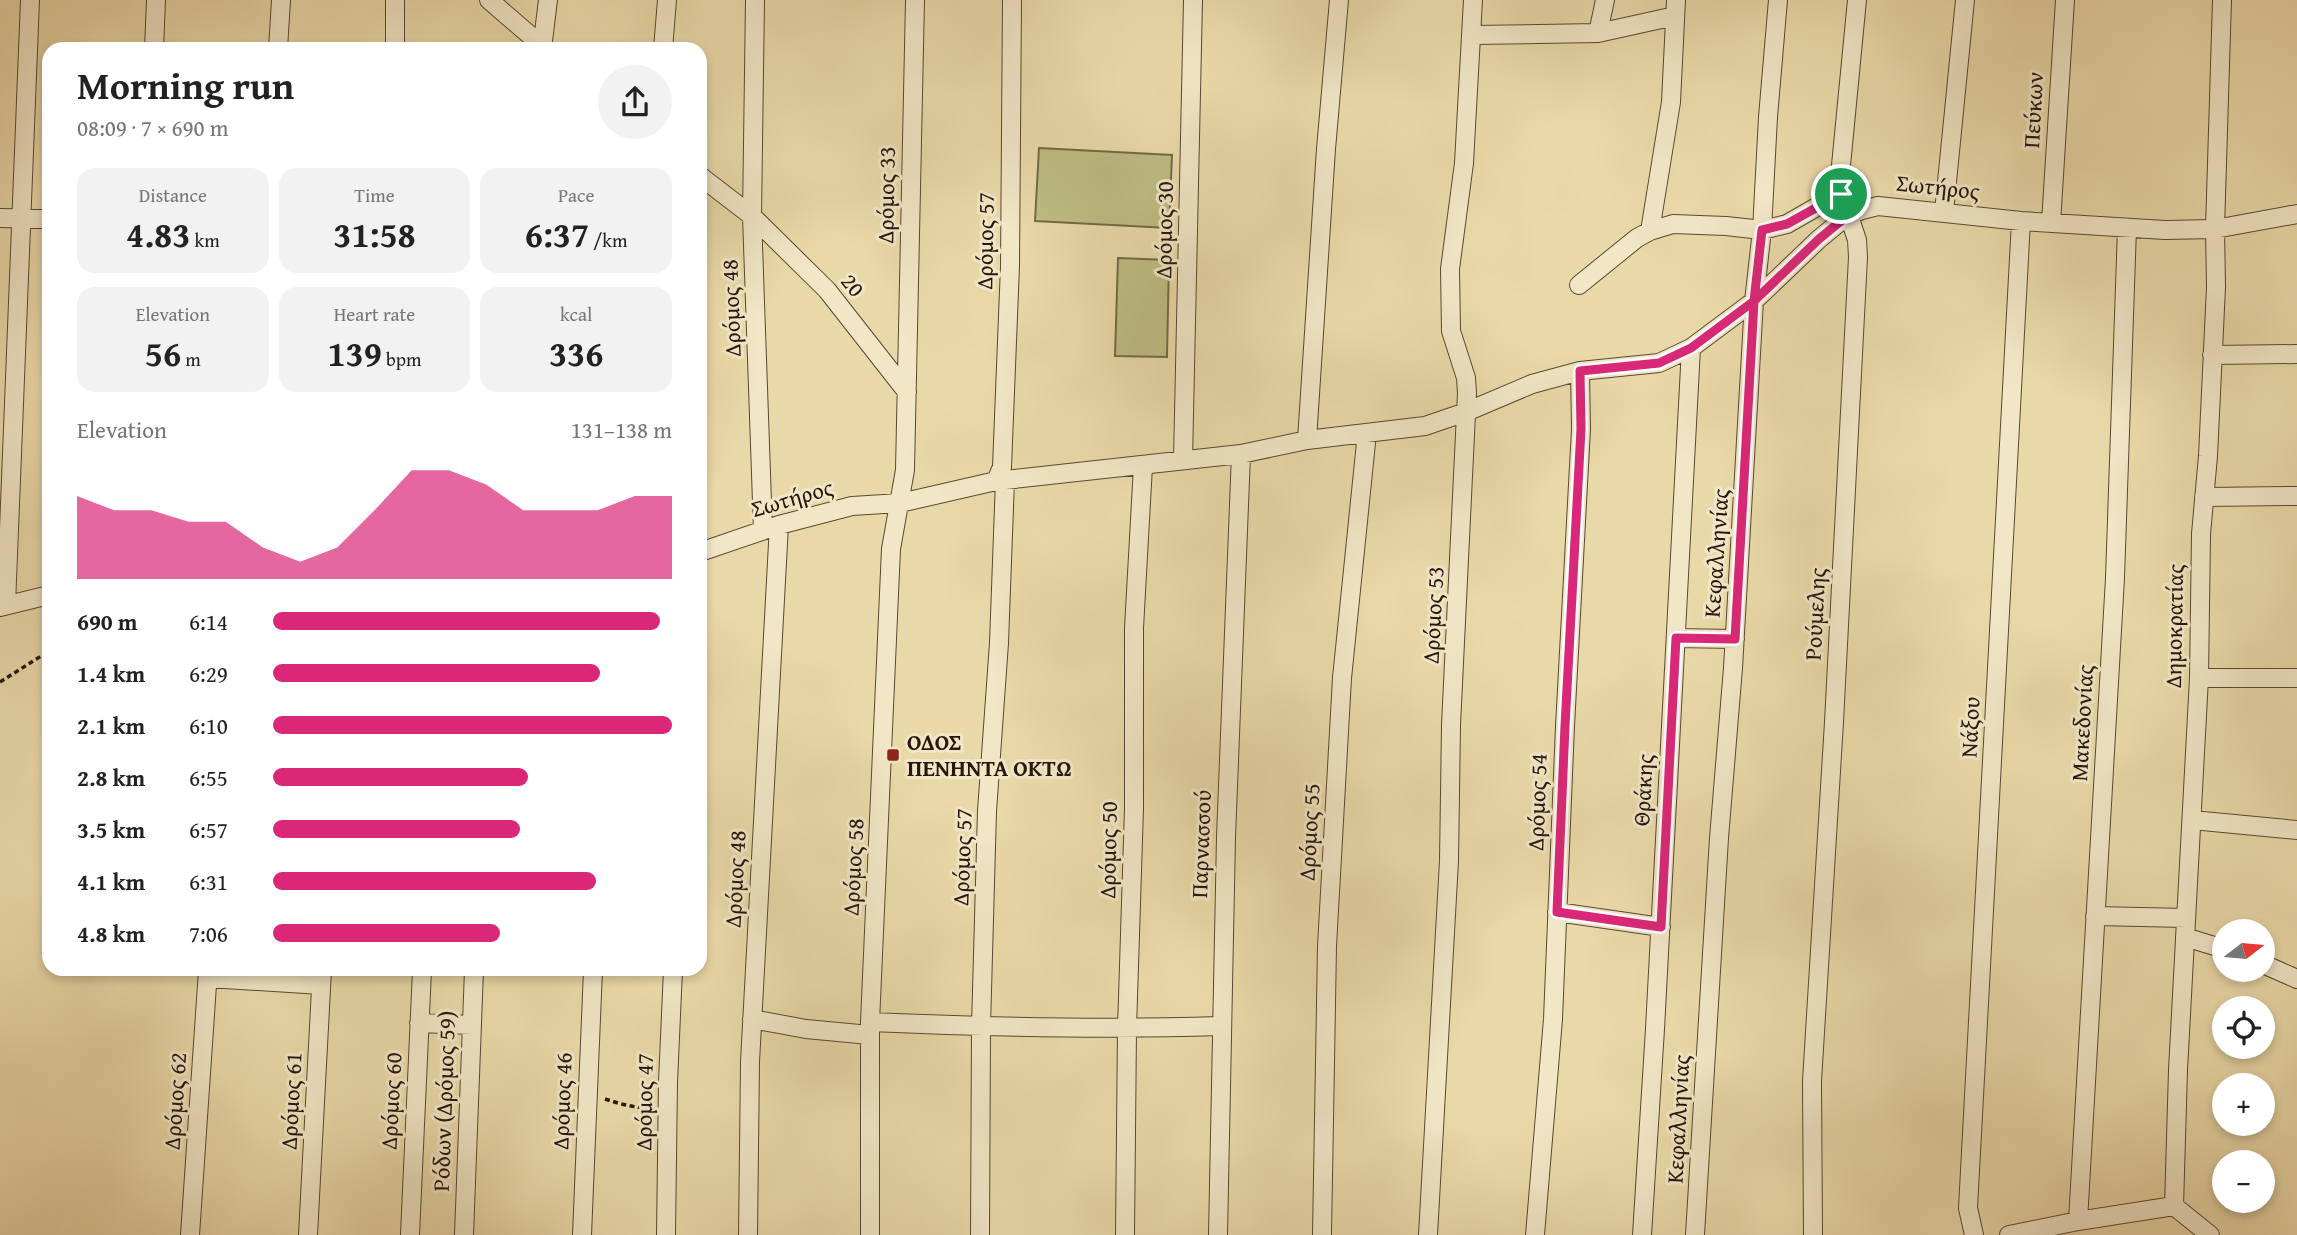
<!DOCTYPE html>
<meta charset="utf-8">
<style>
body{margin:0;font-family:"Gentium Book Plus",serif;background:#f2f2f2;color:#222;height:100vh;display:flex;flex-direction:column;font-size:26px;white-space:nowrap}
*{box-sizing:border-box;margin:0}
p{font-size:23px;color:#767676}
.icon{flex:none;width:38px;height:38px;fill:none;stroke:currentColor;stroke-width:2;stroke-linecap:round;stroke-linejoin:round}
.map{position:relative;flex:1;overflow:hidden}
.drawer{position:absolute;left:42px;top:42px;width:665px;height:934px;display:flex;flex-direction:column;background:#fff;border-radius:21px;box-shadow:0 4px 10px #0003}
.drawer>*{flex:none}
.needle{width:46px;rotate:74deg}
.fabs{position:absolute;left:2212px;top:919px;display:grid;gap:14px}
.fabs a{display:grid;place-items:center;width:63px;height:63px;border-radius:50%;background:#fff;box-shadow:0 4px 10px #0003;font-size:35px}
.pin{position:absolute;display:grid;place-items:center;width:60px;height:60px;color:#fff;margin:-30px;border:4px solid #fff;border-radius:50%;box-shadow:0 2px 7px #0007}
.round{display:grid;place-items:center;flex:none;width:74px;height:74px;border-radius:37px;background:#f2f2f2}
.summary{display:flex;align-items:center;justify-content:space-between;height:119px;padding:0 35px}
h1{font-size:38px;font-weight:700;line-height:52px}
.stats{display:grid;grid-template-columns:repeat(3,1fr);gap:10px;height:119px;padding:7px 35px}
.stats div{display:grid;align-content:center;border-radius:18px;background:#f2f2f2;text-align:center}
.stats b{font-size:35px;font-weight:700}
.stats small{font-size:19px;font-weight:400}
.stats p{font-size:19px}
.chart{height:196px;padding:14px 35px}
.chart p{display:flex;justify-content:space-between}
.chart svg{width:100%;height:126px;margin-top:7px;fill:#db2777;opacity:.7}
ul{padding:0 35px;list-style:none;font-size:23px}
li{display:grid;grid-template-columns:112px 84px 1fr;align-items:center;height:52px}
li i{height:18px;border-radius:9px;background:#db2777}
.map>svg:first-child{display:block}
.green{fill:#bdbd83;stroke:#726a48;stroke-width:2}
.lines{fill:none;stroke-linecap:round;stroke-linejoin:round}
.minor-casing{stroke:#584834;stroke-width:20}
.path{stroke:#27170d;stroke-width:3.5;stroke-dasharray:5 3.5;stroke-linecap:butt}
.minor{stroke:#f1e6c6;stroke-width:18}
.route-casing{stroke:#fff;stroke-width:14}
.route{stroke:#db2777;stroke-width:9}
.poi-dot{fill:#8f2418;stroke:#f1e6c6;stroke-width:2.5}
.labels{text-anchor:middle;stroke-width:6;stroke-linejoin:round;paint-order:stroke}
.street-label{font-size:23px;fill:#27170d;stroke:#f1e6c6}
.poi-label{font-size:23px;font-weight:bold;fill:#27170d;stroke:#f1e6c6;text-anchor:start}
</style>
<div class="map">
<svg width="2297" height="1235" viewBox="0 0 2297 1235">
<rect width="100%" height="100%" fill="#ead9a8"/>
<filter id="stains"><feTurbulence type="fractalNoise" baseFrequency=".00286" numOctaves="4"/><feColorMatrix values="0 0 0 0 .2 0 0 0 0 .09 0 0 0 0 .02 0 0 0 .5 -.17"/></filter>
<radialGradient id="worn" r=".72"><stop offset=".6" stop-color="#630" stop-opacity="0"/><stop offset="1" stop-color="#630" stop-opacity=".3"/></radialGradient>
<!-- green -->
<path class="green" d="M1039 148 1172 155 1169 228 1035 221Z
M1118 258 1169 260 1167 357 1115 356Z"/>
<g class="lines">
<defs>
<path id="minor" d="M489 0 546 49
M755 0 752 216 763 531
M1598 33 1675 16
M1472 35 1598 33 1605 0
M154 49 156 0
M278 49 281 0
M395 49V0
M542 49 548 0
M663 49 667 0
M700 176 752 216 827 290 907 392
M1944 212 1965 0
M0 218 49 219
M2051 223 2065 0
M1650 231 1671 102 1676 0
M1579 285 1637 238 1650 231 1673 224 1726 226 1762 230 1787 224 1841 193
M2212 355 2297 354
M1307 440 1326 149 1339 0
M1183 460 1193 0
M996 481 1002 467 1010 266 1012 0
M2204 497 2297 496
M700 552 779 525 852 506 900 503 996 481 1241 454 1307 440 1425 426 1466 412 1532 384 1580 371 1659 363 1691 348 1754 301 1819 239 1847 216 1862 210 1878 206 2021 221 2165 230 2215 229 2297 214
M6 605 30 0
M0 607 49 595
M1676 638 1735 639
M2199 678H2297
M2192 820 2297 830
M1557 912 1661 927
M2095 916 2186 918
M2185 937 2224 949
M2263 964 2297 979
M208 978 321 985
M752 1019 806 1029 870 1035
M870 1022C987 1027 1103 1030 1220 1026
M419 1023 472 1025
M2174 1206 2178 1070 2199 678 2201 534 2208 456 2216 287 2215 229 2222 0
M2174 1206 2210 1235
M2078 1221 2115 578 2127 228
M190 1235 208 970
M308 1235 322 970
M410 1235 422 970
M464 1235 474 970
M582 1235 593 970
M666 1235 668 1082 673 970
M748 1235 750 1062 779 525
M870 1235V1022L891 549 905 470 915 0
M980 1235 981 1027 987 811 999 643 1005 480
M1125 1235 1127 1029 1134 808V628L1143 466
M1218 1235 1226 837 1241 454
M1322 1235 1327 946 1342 678 1367 433
M1428 1235 1449 861 1451 725 1467 393 1466 378 1451 331 1450 269 1464 163 1473 0
M1535 1235 1553 1019 1565 726 1581 429 1580 371
M1642 1235 1655 1029 1691 348
M1695 1235 1719 838 1733 668 1754 301 1762 230 1768 117 1778 0
M1813 1235 1812 1081 1834 722 1858 257 1857 240 1839 186 1857 0
M1974 1235 1968 1208 2021 221
M2009 1235 2078 1221 2174 1206"/>
</defs>
<!-- minor casing -->
<use href="#minor" class="minor-casing"/>
<!-- path -->
<path class="path" d="M0 682 49 651
M605 1099 621 1104 652 1110"/>
<!-- minor -->
<use href="#minor" class="minor"/>
</g>
<g class="lines">
<defs>
<path id="route" d="M1841 194 1847 216 1819 239 1754 301 1691 348 1659 363 1580 371 1581 429 1565 726 1557 912 1661 927 1676 638 1735 639 1754 301 1762 230 1787 224 1841 194"/>
</defs>
<!-- route casing -->
<use href="#route" class="route-casing"/>
<!-- route -->
<use href="#route" class="route"/>
</g>
<!-- markers -->
<rect class="poi-dot" x="886" y="748" width="14" height="14" rx="3.5"/>
<g class="labels">
<!-- street labels -->
<g class="street-label">
<text transform="translate(2033 110) rotate(-87)" y="8">Πεύκων</text>
<text transform="translate(1938 187) rotate(6)" y="8">Σωτήρος</text>
<text transform="translate(886 195) rotate(-89)" y="8">Δρόμος 33</text>
<text transform="translate(1164 230) rotate(-89)" y="8">Δρόμος 30</text>
<text transform="translate(985 241) rotate(-89)" y="8">Δρόμος 57</text>
<text transform="translate(853 285) rotate(51)" y="8">20</text>
<text transform="translate(731 308) rotate(-92)" y="8">Δρόμος 48</text>
<text transform="translate(792 498) rotate(-16)" y="8">Σωτήρος</text>
<text transform="translate(1716 553) rotate(-86)" y="8">Κεφαλληνίας</text>
<text transform="translate(1815 614) rotate(-87)" y="8">Ρούμελης</text>
<text transform="translate(1433 615) rotate(-87)" y="8">Δρόμος 53</text>
<text transform="translate(2174 626) rotate(-89)" y="8">Δημοκρατίας</text>
<text transform="translate(2082 723) rotate(-87)" y="8">Μακεδονίας</text>
<text transform="translate(1970 727) rotate(-87)" y="8">Νάξου</text>
<text transform="translate(1643 790) rotate(-87)" y="8">Θράκης</text>
<text transform="translate(1537 802) rotate(-88)" y="8">Δρόμος 54</text>
<text transform="translate(1309 832) rotate(-87)" y="8">Δρόμος 55</text>
<text transform="translate(1201 844) rotate(-88)" y="8">Παρνασσού</text>
<text transform="translate(1108 850) rotate(-89)" y="8">Δρόμος 50</text>
<text transform="translate(962 857) rotate(-88)" y="8">Δρόμος 57</text>
<text transform="translate(853 867) rotate(-87)" y="8">Δρόμος 58</text>
<text transform="translate(735 879) rotate(-87)" y="8">Δρόμος 48</text>
<text transform="translate(175 1101) rotate(-86)" y="8">Δρόμος 62</text>
<text transform="translate(291 1101) rotate(-87)" y="8">Δρόμος 61</text>
<text transform="translate(391 1101) rotate(-87)" y="8">Δρόμος 60</text>
<text transform="translate(444 1101) rotate(-88)" y="8">Ρόδων (Δρόμος 59)</text>
<text transform="translate(562 1101) rotate(-88)" y="8">Δρόμος 46</text>
<text transform="translate(644 1102) rotate(-89)" y="8">Δρόμος 47</text>
<text transform="translate(1678 1119) rotate(-87)" y="8">Κεφαλληνίας</text>
</g>
<!-- poi labels -->
<g class="poi-label">
<text x="907" y="750">ΟΔΟΣ<tspan x="907" dy="26">ΠΕΝΗΝΤΑ ΟΚΤΩ</tspan></text>
</g>
</g>
<rect width="100%" height="100%" filter="url(#stains)"/>
<rect width="100%" height="100%" fill="url(#worn)"/>
</svg>
<div class="fabs">
<a><svg class="needle" viewBox="-14 -14 28 28"><path d="M0-13l5 13h-10z" fill="#e53935"/><path d="M0 13l5-13h-10z" fill="#767676"/></svg></a>
<a><svg class="icon" aria-label="locate" viewBox="0 0 24 24"><circle cx="12" cy="12" r="6"/><path d="M12 2v4M12 18v4M2 12h4M18 12h4"/></svg></a>
<a>+</a>
<a>−</a>
</div>
<div class="pin" style="left:1841px;top:194px;background:#1e9e55"><svg class="icon" aria-label="arrive" viewBox="0 0 24 24"><path d="M6 21V4h12l-3 4 3 4H6"/></svg></div>
<section class="drawer">
<div class="summary"><div><h1>Morning run</h1><p>08:09 · 7 × 690 m</p></div><a class="round"><svg class="icon" aria-label="share" viewBox="0 0 24 24"><path d="M12 15V3M7 8l5-5 5 5M5 13v7h14v-7"/></svg></a></div>
<div class="stats">
<div><p>Distance</p><b>4.83<small> km</small></b></div>
<div><p>Time</p><b>31:58</b></div>
<div><p>Pace</p><b>6:37<small> /km</small></b></div>
</div>
<div class="stats">
<div><p>Elevation</p><b>56<small> m</small></b></div>
<div><p>Heart rate</p><b>139<small> bpm</small></b></div>
<div><p>kcal</p><b>336</b></div>
</div>
<div class="chart"><p><span>Elevation</span>131–138 m</p>
<svg viewBox="0 0 160 44" preserveAspectRatio="none"><path d="M0 44V15L10 20L20 20L30 24L40 24L50 33L60 38L70 33L80 20L90 6L100 6L110 11L120 20L130 20L140 20L150 15L160 15V44z"/></svg>
</div>
<ul>
<li><b>690 m</b>6:14<i style="width:97%"></i></li>
<li><b>1.4 km</b>6:29<i style="width:82%"></i></li>
<li><b>2.1 km</b>6:10<i style="width:100%"></i></li>
<li><b>2.8 km</b>6:55<i style="width:64%"></i></li>
<li><b>3.5 km</b>6:57<i style="width:62%"></i></li>
<li><b>4.1 km</b>6:31<i style="width:81%"></i></li>
<li><b>4.8 km</b>7:06<i style="width:57%"></i></li>
</ul>
</section>
</div>
